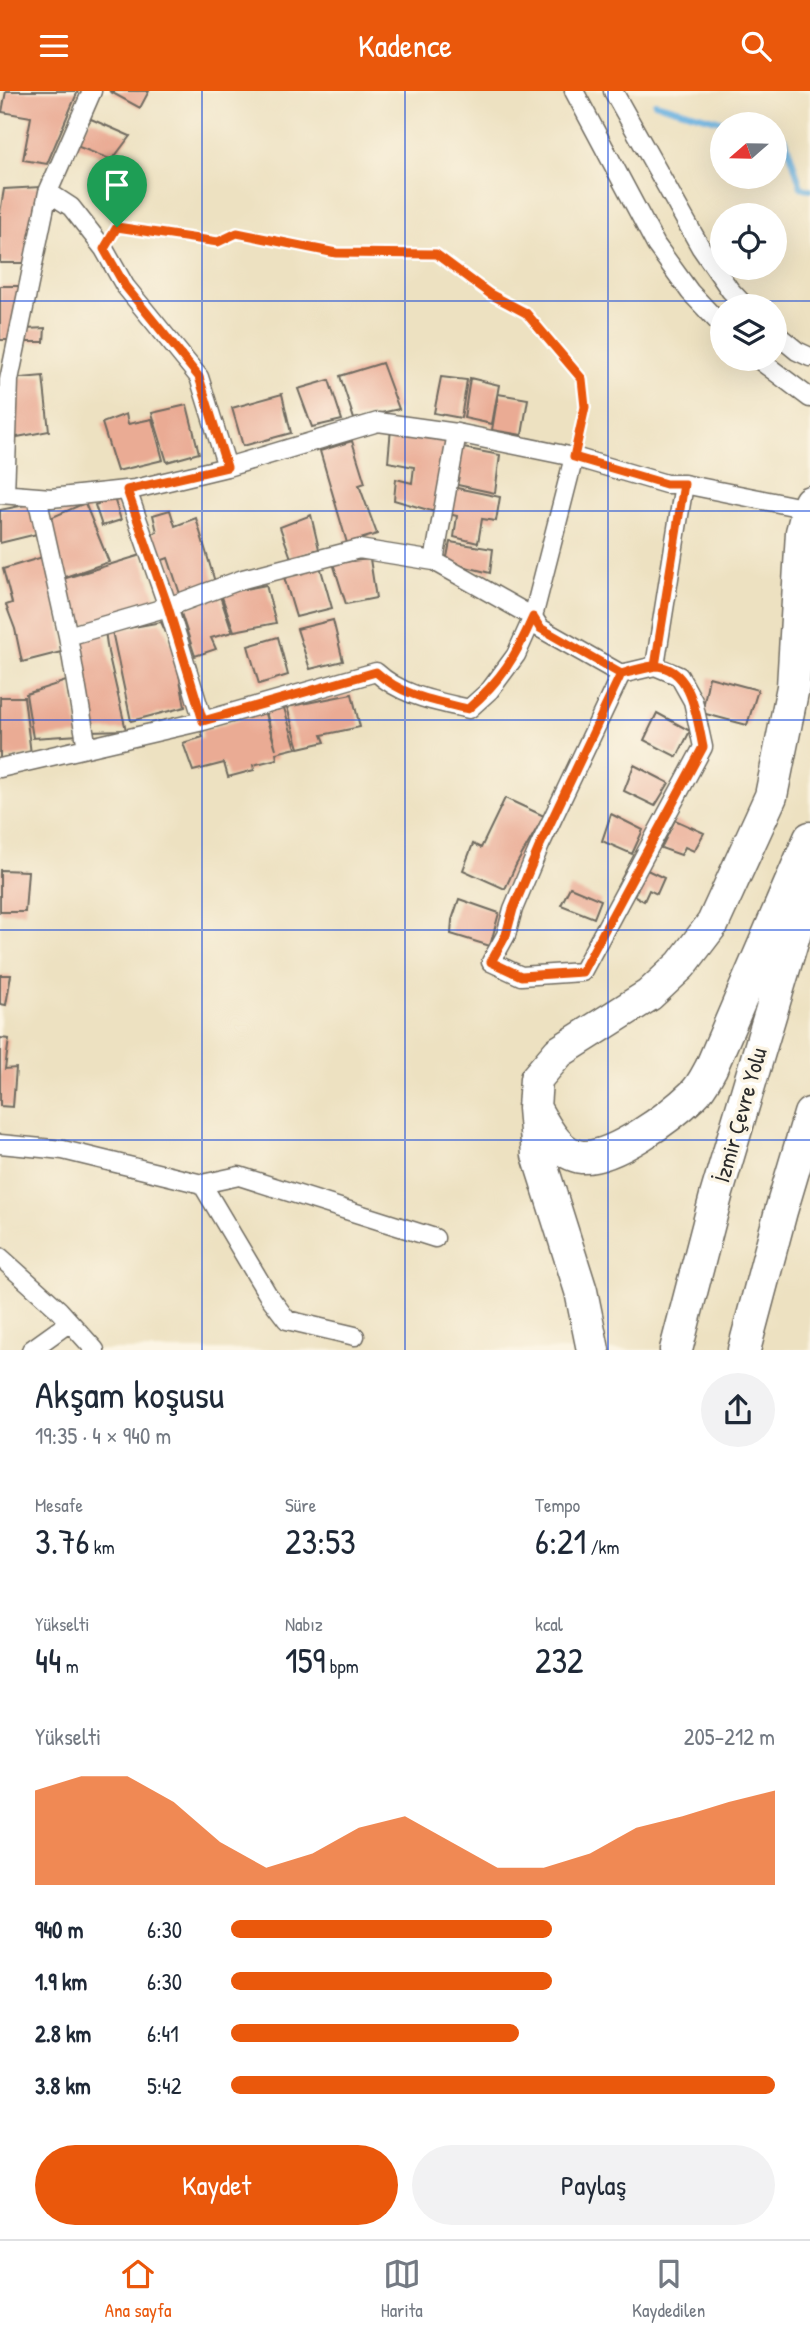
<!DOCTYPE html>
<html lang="tr">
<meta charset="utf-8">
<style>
body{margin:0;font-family:"Patrick Hand",sans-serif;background:#f2f2f3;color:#1f2937;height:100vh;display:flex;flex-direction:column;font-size:26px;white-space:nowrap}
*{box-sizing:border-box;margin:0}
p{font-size:23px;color:#747a83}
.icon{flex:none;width:38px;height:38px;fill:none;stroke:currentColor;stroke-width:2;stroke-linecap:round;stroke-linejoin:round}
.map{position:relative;height:1259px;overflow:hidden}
.sheet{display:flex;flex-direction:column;background:#fff;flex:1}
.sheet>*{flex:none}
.needle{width:46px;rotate:250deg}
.controls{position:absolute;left:710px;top:21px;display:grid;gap:14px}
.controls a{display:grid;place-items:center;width:77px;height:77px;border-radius:50%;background:#fff;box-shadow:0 7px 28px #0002;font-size:35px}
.pin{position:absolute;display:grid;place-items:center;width:60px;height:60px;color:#fff;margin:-72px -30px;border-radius:50% 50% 50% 0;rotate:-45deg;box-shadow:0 0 7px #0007}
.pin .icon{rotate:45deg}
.round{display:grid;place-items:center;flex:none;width:74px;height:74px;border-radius:37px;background:#f2f2f3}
.head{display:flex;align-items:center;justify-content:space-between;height:119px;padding:0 35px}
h1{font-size:38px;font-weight:600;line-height:52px}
.stats{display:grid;grid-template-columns:repeat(3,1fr);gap:10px;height:119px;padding:7px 35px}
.stats div{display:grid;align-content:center}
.stats b{font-size:35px;font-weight:600}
.stats small{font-size:19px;font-weight:400}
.stats p{font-size:19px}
.chart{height:196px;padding:14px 35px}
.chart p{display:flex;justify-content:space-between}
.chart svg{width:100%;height:126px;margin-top:7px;fill:#ea580c;opacity:.7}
.primary-button{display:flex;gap:14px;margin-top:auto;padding:14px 35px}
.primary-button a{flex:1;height:80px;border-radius:42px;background:#ea580c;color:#fff;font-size:28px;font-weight:600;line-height:80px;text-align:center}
.primary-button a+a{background:#f2f2f3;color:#1f2937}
ul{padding:0 35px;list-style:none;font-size:23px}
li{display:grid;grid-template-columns:112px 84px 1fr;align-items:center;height:52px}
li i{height:18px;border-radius:9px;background:#ea580c}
header{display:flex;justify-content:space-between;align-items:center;height:91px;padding:0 35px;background:#ea580c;color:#fff;font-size:32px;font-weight:600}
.menu{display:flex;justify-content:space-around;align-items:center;height:98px;border-top:2px solid #e0e1e3;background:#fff;font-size:19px;color:#747a83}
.menu a{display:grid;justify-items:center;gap:4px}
.menu .selected{color:#ea580c}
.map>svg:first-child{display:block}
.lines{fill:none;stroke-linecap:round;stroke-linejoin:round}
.stream{stroke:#68b0e0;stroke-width:6}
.building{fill:#eaab94}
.street-casing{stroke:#6f6b60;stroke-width:21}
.highway-casing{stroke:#6f6b60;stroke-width:35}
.path{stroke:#6f6b60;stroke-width:3.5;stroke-dasharray:5 5;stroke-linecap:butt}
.street{stroke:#fff;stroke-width:18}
.highway{stroke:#fff;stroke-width:32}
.route-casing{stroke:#fff;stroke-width:14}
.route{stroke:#ea580c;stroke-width:9}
.grid{fill:none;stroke:#1d4ed8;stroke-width:2;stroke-opacity:0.55}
.labels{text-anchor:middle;stroke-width:7;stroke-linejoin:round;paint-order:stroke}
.street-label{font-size:23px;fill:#2b2b2b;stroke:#fcf5e5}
</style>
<header><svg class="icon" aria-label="menu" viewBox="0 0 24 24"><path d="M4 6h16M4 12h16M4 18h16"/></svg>Kadence<svg class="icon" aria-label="search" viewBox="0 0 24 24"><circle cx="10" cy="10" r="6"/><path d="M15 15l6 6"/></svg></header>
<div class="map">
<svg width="810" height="1259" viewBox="0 0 810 1259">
<rect width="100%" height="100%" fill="#fcf5e5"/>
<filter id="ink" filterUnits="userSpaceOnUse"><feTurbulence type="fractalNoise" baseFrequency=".0143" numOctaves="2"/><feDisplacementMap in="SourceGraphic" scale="14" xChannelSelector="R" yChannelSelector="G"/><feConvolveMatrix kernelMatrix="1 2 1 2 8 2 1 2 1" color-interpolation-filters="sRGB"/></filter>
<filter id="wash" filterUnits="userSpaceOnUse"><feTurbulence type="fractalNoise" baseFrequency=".00686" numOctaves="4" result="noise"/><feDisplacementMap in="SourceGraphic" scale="28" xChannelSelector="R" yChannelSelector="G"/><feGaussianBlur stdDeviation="1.57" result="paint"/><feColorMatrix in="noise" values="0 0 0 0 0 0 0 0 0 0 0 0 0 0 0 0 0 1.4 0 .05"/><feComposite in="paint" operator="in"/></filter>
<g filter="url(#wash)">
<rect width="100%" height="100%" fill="#ede1c1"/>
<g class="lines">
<!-- stream -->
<path class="stream" d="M655 12 731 33
M775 46 786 49 801 96 810 99"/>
</g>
<g id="blocks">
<!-- building -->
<path class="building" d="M6 0H78L47 73 23 69 31 26 2 21Z
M109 0H149L140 17Z
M91 28 130 45 112 69 74 54Z
M40 96 25 172H0V122L4 98Z
M0 195H24L10 249H0Z
M45 237 44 251H27L26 238Z
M382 272 399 318 354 328 340 285Z
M43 285 49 340 12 347 11 288Z
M441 286 467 289 461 327 434 322Z
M470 287 499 294 492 333 464 327Z
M329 289 342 329 312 336 298 298Z
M282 303 291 342 243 355 232 317Z
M498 303 528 308 522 344 492 339Z
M187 314 199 362 167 371 152 322Z
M126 323 128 333 152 328 163 369 117 380 102 332Z
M391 337 452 346 435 421 394 409 396 388 412 392 414 376 388 371Z
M352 350 365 392 359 394 377 443 347 452 320 360Z
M458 356 500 364 495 402 453 393Z
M452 396 500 406 496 430 482 428 478 452 454 446 457 425 449 423Z
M114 407 121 429 102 435 95 414Z
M35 412 41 442 0 452V419Z
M85 412 109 471 62 487 53 457 57 455 48 428Z
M170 419 175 435 196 427 215 491 180 503 168 467 160 470 150 443 157 441 153 424Z
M311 424 319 458 291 467 280 436Z
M450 451 493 458 490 482 446 471Z
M141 464 158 513 75 536 63 488Z
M46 465 65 560 22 571 15 538 6 514 12 512 3 478Z
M370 468 376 507 346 513 333 472Z
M320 475 332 517 296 526 284 486Z
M266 494 276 532 234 540 221 503Z
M220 505 232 541 211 547 216 558 195 565 180 519Z
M333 529 343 570 310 578 297 538Z
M161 531 175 561 185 616 131 630 112 540Z
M105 540 108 561 126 639 89 640 75 547Z
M278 546 288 584 259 593 248 555Z
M709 586 758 599 747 634 702 622Z
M69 589 79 644 33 647 26 603Z
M352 603 360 636 322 644 325 651 299 657 287 616Z
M0 606H24L31 663 0 668Z
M284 617 296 657 276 662 277 668 253 674 254 679 228 686 224 672 193 680 183 652 203 646 201 640 264 620 276 658 266 621Z
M657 622 690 640 677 666 644 649Z
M634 674 669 692 655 715 624 700Z
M505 707 544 725 516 774 505 798 463 779 473 753 481 757Z
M611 723 643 739 632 763 602 750Z
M675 729 704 742 694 760 685 756 681 764 661 757Z
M645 778 664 787 657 803 649 799 644 810 633 804Z
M0 779 28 780 25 821H0Z
M570 796 601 809 594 827 561 814Z
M459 808 499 822 490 855 451 843 452 829Z
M0 884H11L6 914 0 913Z
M0 947 9 948 5 978 16 977 13 1016 0 1015Z"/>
</g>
</g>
<g filter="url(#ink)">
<use href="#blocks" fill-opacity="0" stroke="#6f6b60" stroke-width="2"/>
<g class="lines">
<defs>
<path id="street" d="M574 0 656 154 690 201 723 236
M613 0 701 157 730 199 745 215
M48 101 71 116 104 158 125 195 199 286 227 376
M775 242 797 260 810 266
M758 268 810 307
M127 399 168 516 203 630
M0 403 51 407 135 398 227 376 378 331 457 342 574 366 666 393H684L808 418
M5 403 9 289 48 101 92 0
M37 406 68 545 87 657
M434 470 457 342
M68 545 168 516 243 488 359 458 434 470 533 526 540 537 621 583 540 754 513 818 506 844 491 871 521 885 582 881 703 656 693 610 679 585 655 575
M621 583 655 575 684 393
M0 677 203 630 376 581C402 605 435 610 469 618L490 599 516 564 533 526 574 366
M0 1053 63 1059 202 1093 239 1085 435 1147
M202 1093 268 1204 287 1229 355 1245
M0 1166 59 1219 95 1259
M31 1259 70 1231"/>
<path id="highway" d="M535 1018C545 1036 559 1064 582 1066 614 1068 671 1025 693 1004 701 997 706 986 711 977L810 747
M593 1259 581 1200 538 1064 534 1017 536 988 559 961 649 904 681 874 713 832 771 705 793 596 802 441 810 411
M676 1259 716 1105 810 790
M744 1259 781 1120 810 1023"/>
</defs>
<!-- street casing -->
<use href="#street" class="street-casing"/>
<!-- highway casing -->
<use href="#highway" class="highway-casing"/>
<!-- path -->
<path class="path" d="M114 142 117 136 218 151 237 142 336 162 436 163 490 203 526 221 582 288 585 316 577 350"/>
<!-- street -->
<use href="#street" class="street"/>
<!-- highway -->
<use href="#highway" class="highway"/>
</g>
</g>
<g class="lines" filter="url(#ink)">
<defs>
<path id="route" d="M117 136 104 158 125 195 199 286 227 376 127 399 168 516 203 630 376 581C402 605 435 610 468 618 502 588 515 567 533 526L540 537 621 583C631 580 643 576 653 575 692 574 697 628 703 656L582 881 521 885 491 871 506 844 513 818 540 754 621 583 655 575 684 393H666L574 366 585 316 582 288 526 222 490 203 436 163 336 162 237 142 218 151 117 136"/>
</defs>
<!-- route casing -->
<use href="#route" class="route-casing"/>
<!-- route -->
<use href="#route" class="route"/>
</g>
<!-- grid -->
<path class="grid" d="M202 0V1259M405 0V1259M608 0V1259M0 210H810M0 420H810M0 629H810M0 839H810M0 1049H810"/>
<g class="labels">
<!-- street labels -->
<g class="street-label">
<text transform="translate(740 1024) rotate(-74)" y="8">İzmir Çevre Yolu</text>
</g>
</g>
</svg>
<div class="controls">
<a><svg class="needle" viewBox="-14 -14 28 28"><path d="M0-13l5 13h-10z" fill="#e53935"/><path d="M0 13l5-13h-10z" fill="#747a83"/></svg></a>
<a><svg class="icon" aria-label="locate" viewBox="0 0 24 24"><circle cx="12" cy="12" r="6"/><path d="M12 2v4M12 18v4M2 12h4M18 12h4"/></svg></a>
<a><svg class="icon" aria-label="layers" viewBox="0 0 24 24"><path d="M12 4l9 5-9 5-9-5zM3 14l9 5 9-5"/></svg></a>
</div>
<div class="pin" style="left:117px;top:136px;background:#1e9e55"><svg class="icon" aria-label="arrive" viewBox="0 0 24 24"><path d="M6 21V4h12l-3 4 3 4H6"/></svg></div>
</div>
<section class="sheet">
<div class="head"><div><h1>Akşam koşusu</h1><p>19:35 · 4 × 940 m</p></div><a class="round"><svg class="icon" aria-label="share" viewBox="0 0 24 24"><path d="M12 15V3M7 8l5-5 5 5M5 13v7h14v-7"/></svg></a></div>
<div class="stats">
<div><p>Mesafe</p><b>3.76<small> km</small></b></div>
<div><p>Süre</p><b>23:53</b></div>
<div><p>Tempo</p><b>6:21<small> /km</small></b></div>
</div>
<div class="stats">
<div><p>Yükselti</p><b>44<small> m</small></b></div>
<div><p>Nabız</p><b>159<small> bpm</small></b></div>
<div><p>kcal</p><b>232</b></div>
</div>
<div class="chart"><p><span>Yükselti</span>205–212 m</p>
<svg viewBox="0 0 160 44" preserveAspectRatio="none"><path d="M0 44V11L10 6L20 6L30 15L40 29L50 38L60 33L70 24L80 20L90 29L100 38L110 38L120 33L130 24L140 20L150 15L160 11V44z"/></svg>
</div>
<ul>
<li><b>940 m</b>6:30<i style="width:59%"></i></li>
<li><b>1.9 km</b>6:30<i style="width:59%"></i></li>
<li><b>2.8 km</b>6:41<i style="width:53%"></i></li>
<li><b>3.8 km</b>5:42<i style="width:100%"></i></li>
</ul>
<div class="primary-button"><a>Kaydet</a><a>Paylaş</a></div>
</section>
<nav class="menu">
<a class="selected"><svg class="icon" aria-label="home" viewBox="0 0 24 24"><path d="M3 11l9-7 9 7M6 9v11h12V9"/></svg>Ana sayfa</a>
<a><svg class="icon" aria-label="map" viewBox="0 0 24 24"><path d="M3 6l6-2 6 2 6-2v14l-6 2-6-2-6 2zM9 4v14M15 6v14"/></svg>Harita</a>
<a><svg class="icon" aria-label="saved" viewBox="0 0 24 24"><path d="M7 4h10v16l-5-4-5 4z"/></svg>Kaydedilen</a>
</nav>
